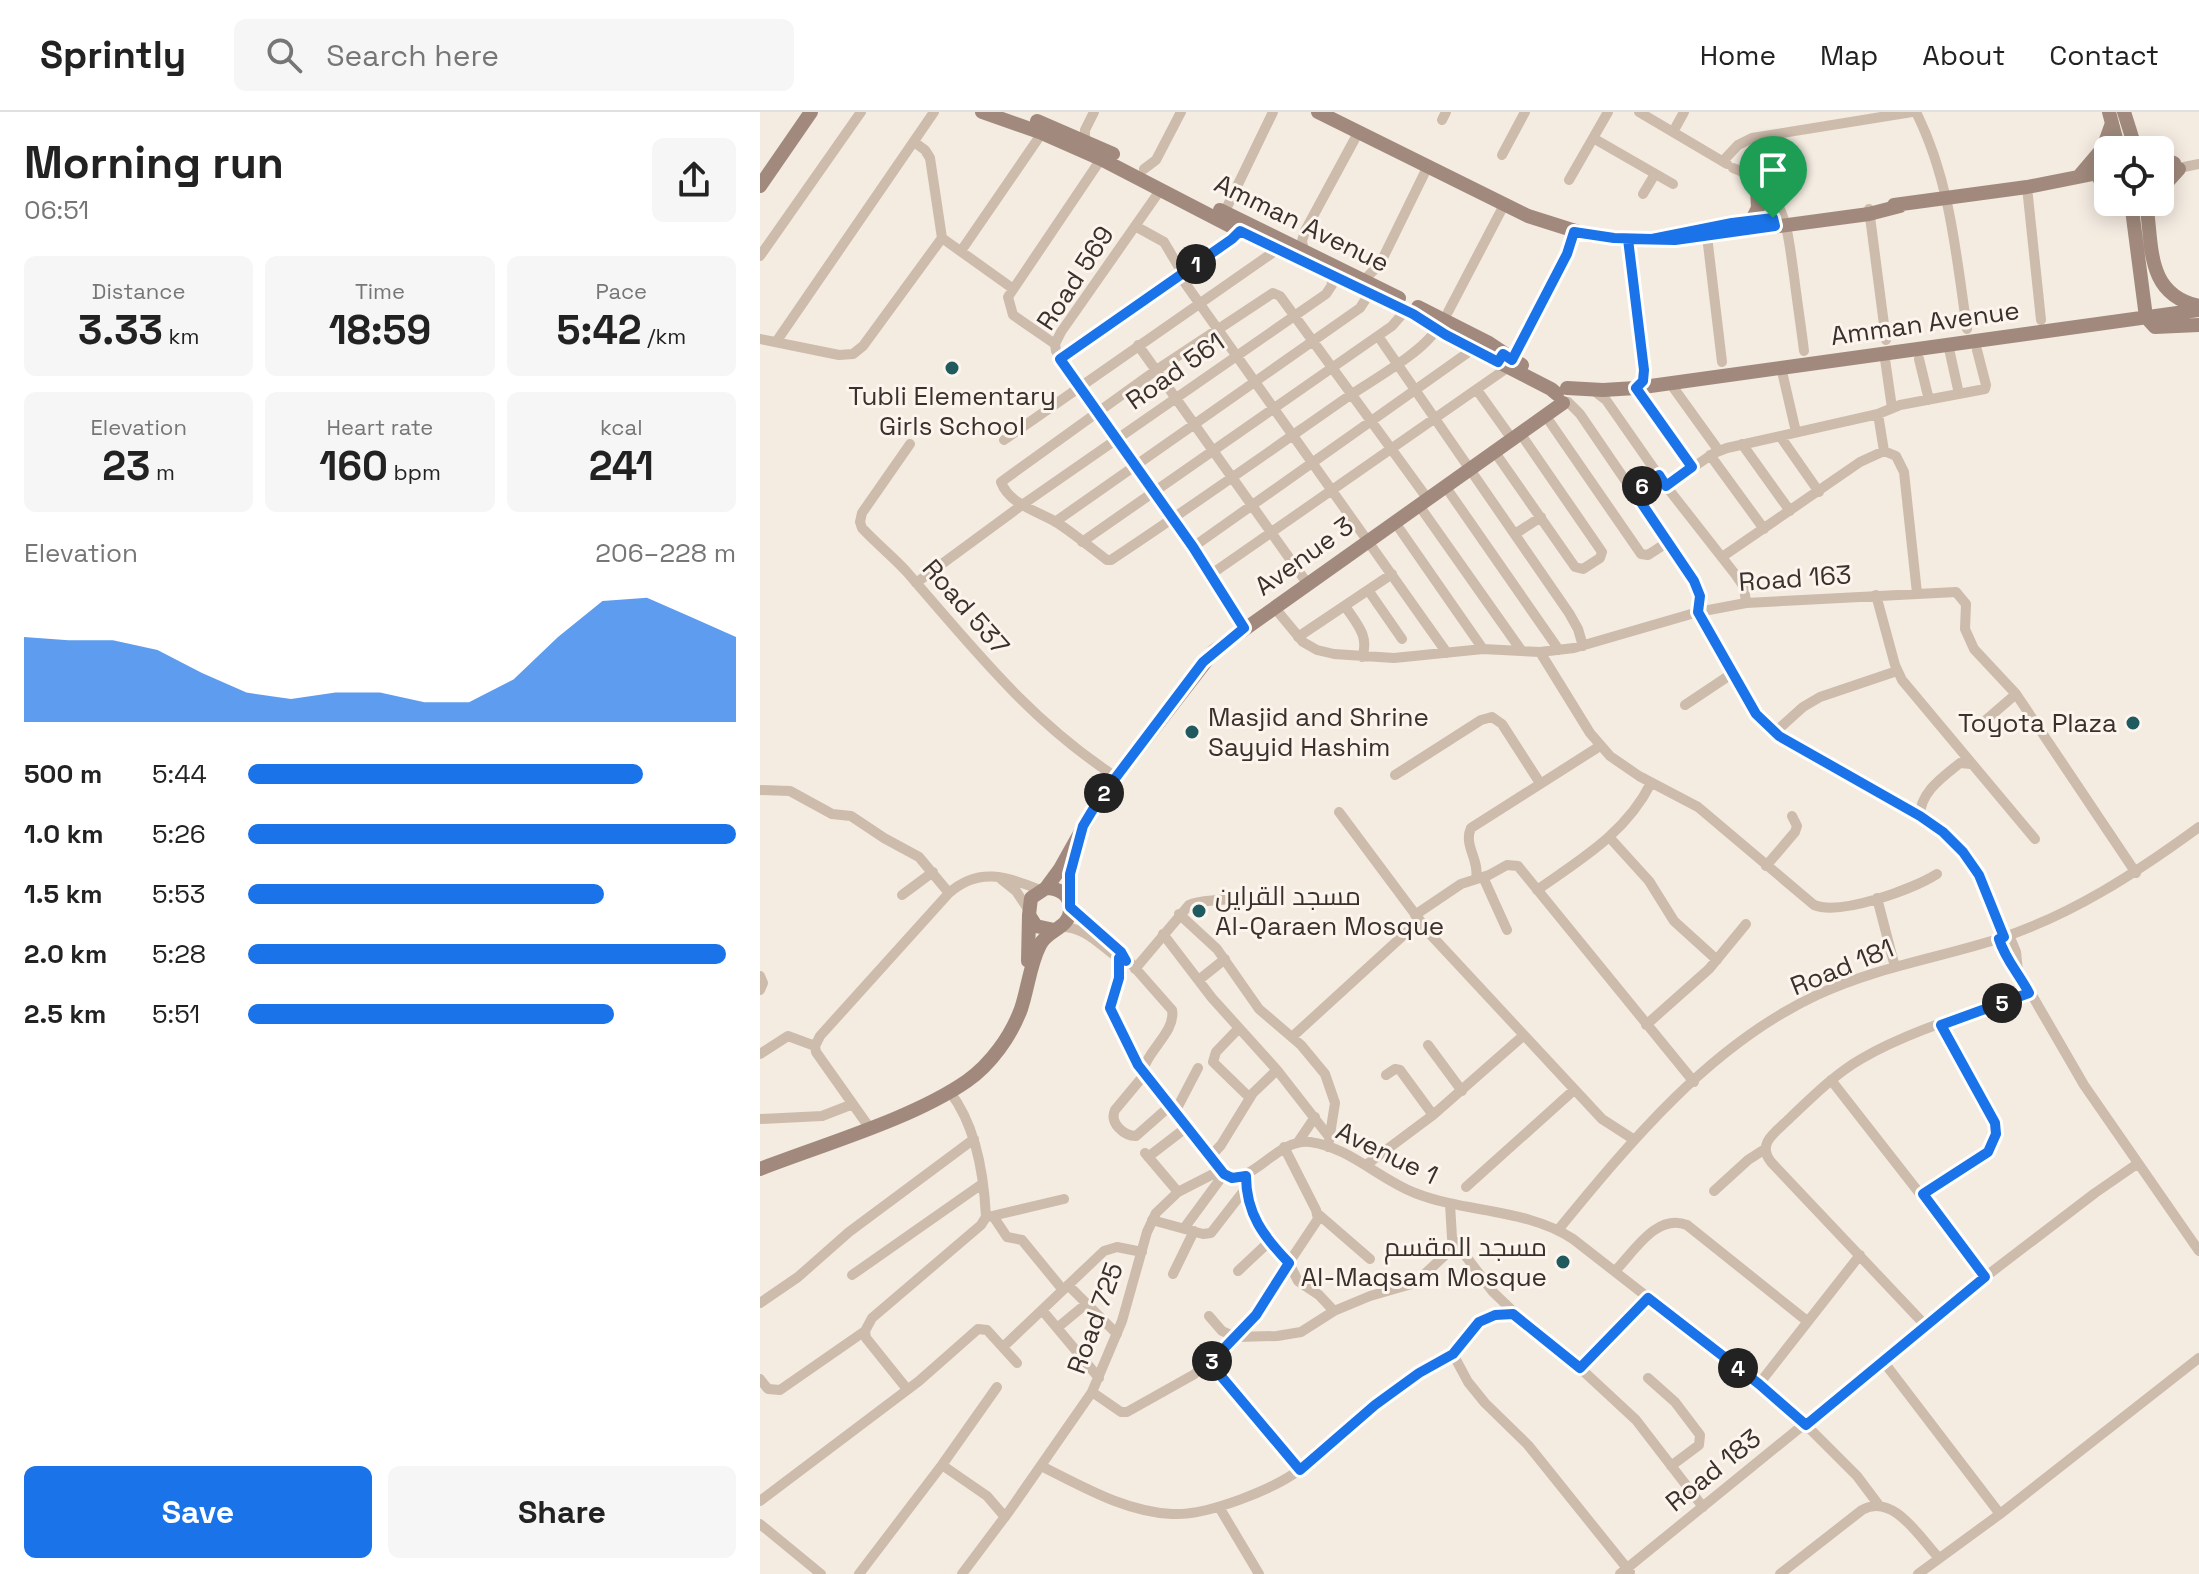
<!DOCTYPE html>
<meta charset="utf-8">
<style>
body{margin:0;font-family:"Space Grotesk",Cairo,sans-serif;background:#f6f6f6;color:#222;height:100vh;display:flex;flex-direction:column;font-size:30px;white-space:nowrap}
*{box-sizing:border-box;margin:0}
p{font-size:26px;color:#767676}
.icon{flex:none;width:44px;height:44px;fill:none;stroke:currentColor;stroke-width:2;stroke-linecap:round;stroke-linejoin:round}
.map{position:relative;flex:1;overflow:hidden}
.panel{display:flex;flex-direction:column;background:#fff;width:760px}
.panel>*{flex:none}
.controls{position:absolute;left:1334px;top:24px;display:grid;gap:16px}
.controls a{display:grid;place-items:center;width:80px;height:80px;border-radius:12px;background:#fff;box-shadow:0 4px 20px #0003;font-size:40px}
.pin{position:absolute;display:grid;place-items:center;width:68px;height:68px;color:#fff;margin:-82px -34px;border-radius:50% 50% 50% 0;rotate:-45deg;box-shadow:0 0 8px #0007}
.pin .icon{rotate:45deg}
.km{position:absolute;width:40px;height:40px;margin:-20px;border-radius:50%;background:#222;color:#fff;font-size:22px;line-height:40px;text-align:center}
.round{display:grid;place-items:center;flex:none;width:84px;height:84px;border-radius:12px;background:#f6f6f6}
.headline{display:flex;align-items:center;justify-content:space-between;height:136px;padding:0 24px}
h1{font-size:44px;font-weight:800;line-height:60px}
.metrics{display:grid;grid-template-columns:repeat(3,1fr);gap:12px;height:136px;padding:8px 24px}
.metrics div{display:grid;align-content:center;border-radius:12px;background:#f6f6f6;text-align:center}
.metrics b{font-size:40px;font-weight:800}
.metrics small{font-size:22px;font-weight:400}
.metrics p{font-size:22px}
.chart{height:224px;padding:16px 24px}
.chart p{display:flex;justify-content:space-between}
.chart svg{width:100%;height:144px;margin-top:8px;fill:#1a73e8;opacity:.7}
.primary-button{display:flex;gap:16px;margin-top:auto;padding:16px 24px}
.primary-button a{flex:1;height:92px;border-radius:12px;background:#1a73e8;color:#fff;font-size:32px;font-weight:800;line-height:92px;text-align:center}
.primary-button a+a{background:#f6f6f6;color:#222}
ul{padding:0 24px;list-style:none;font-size:26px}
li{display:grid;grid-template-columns:128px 96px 1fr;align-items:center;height:60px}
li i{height:20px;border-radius:10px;background:#1a73e8}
header{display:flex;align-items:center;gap:48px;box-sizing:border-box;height:112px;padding:0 40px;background:#fff;border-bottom:2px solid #e0e0e0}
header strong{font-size:38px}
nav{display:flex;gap:44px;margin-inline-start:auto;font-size:28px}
.search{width:560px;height:72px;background:#f6f6f6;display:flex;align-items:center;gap:20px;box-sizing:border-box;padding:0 28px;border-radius:12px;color:#767676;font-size:30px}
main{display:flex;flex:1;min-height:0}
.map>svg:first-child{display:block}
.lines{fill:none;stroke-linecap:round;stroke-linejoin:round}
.street{stroke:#cdbbac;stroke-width:10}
.secondary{stroke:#a18a7d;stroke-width:14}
.route-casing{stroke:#fff;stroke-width:16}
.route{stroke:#1a73e8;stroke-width:10}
.poi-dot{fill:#1f5a5e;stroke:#fbf5ee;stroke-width:3}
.labels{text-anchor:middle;stroke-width:6;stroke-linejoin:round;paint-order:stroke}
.street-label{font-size:26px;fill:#3b302b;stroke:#fbf5ee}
.poi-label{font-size:26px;fill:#3b302b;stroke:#fbf5ee;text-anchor:start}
</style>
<header>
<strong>Sprintly</strong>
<div class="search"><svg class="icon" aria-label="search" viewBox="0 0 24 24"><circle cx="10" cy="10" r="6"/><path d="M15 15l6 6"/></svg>Search here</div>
<nav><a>Home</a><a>Map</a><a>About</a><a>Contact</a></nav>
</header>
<main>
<section class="panel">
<div class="headline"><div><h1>Morning run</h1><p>06:51</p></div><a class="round"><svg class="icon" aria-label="share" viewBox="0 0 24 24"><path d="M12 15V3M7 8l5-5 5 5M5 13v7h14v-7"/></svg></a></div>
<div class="metrics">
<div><p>Distance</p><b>3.33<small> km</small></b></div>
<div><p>Time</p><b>18:59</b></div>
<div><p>Pace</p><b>5:42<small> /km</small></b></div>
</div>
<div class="metrics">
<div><p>Elevation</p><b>23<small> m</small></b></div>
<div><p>Heart rate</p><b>160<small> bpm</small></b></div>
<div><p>kcal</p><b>241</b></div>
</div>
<div class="chart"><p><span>Elevation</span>206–228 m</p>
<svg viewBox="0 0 160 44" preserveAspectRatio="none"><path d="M0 44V18L10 19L20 19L30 22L40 29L50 35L60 37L70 35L80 35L90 38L100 38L110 31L120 18L130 7L140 6L150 12L160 18V44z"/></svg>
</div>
<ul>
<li><b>500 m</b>5:44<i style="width:81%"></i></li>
<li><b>1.0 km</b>5:26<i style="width:100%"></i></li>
<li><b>1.5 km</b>5:53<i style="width:73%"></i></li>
<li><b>2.0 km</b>5:28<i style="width:98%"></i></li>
<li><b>2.5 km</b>5:51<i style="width:75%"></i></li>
</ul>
<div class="primary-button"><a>Save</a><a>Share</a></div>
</section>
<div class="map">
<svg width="1439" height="1462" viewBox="0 0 1439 1462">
<rect width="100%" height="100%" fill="#f4ebe1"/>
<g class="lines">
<!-- street -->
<path class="street" d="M879 0 967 52
M1156 0C1190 68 1196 142 1207 217
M682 8 686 0
M913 20 924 0
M833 26 913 72
M325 28V18L334 0
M154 30 165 38 170 46 182 126 252 176
M742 43 765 0
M963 49 978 33 992 26 1152 0
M973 56C1026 75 1027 115 1034 164 1037 189 1041 214 1044 239
M384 57 396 48 421 0
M1400 60 1439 52
M809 68 848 0
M1267 75 1281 208
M401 77 301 220 295 232 296 239 433 435 484 516
M997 77 1008 94 1015 114
M883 82 895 62
M468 93 513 0
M1109 97 1126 228
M375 114 404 130 423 162
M947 124 962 250
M868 127 885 262 883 269 876 276 932 355
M201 139 282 21
M544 139 542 129 545 119 598 21
M0 144 101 0
M420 164 687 541
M604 168 620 152 667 56
M688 200 744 93
M618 224 809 501 818 517 823 534
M0 227 79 243 93 242 103 234 182 126
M16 230 174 0
M295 232 253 203 248 185 343 44
M1188 232 1199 282
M378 233 547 471
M1124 240 1132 296
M300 247 472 127 480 119
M1159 247 1169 288
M752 248 807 142 814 120
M1021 255 1036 320
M910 271 959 339
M717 278 752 327
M833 278 846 288 906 374 975 462 984 475 986 491
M808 290 820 302 934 469 940 484 938 500 996 602 1019 624 1160 704 1183 720 1203 740 1219 763 1244 825
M1118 302 1124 339
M785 303 881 442 888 443 908 430
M1020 324 1059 380
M244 328 518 137
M150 332 102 401 100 410 102 416C116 431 132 444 146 459 213 536 269 608 356 665
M982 332 1030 399
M734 339 815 455 823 457 840 446 842 440 760 321
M950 343 1004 417
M685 374 799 538
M906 374 954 341 967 336 1118 302 1140 293 1225 277 1226 273 1217 238
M874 380 899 363
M667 386 520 184 513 181 395 259 241 370C249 392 277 399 296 410 313 421 330 435 347 448H351C431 395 510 339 589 284 611 269 666 238 676 217
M658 392 761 538
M634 409 723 537
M295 410 600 196 609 182
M755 422 781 405
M322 430 632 214 645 199
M433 435 713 237
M962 445 1100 350 1124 339 1136 344 1144 360 1157 481
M450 463 747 256
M156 471 262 393 566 182 572 173 571 163
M608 478 642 527
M1116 483 1135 553 1142 568 1275 727
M585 494C596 511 610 524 602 545
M514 495 543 530 557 538 574 542 634 546 723 537 780 540 814 536 938 500 986 491 1196 480 1206 492 1205 517 1214 537 1256 582 1376 761
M538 525 632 462
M780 540 830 621 850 644 879 664 938 695 1054 793C1081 804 1153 777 1177 762
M925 593 973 561
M1227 607 1256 582
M1014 621 1043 595 1060 585 1137 559
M635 663 721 608 732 605 742 612 780 671
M0 678 30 679 72 702 91 704 124 726 159 745 189 781
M579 700 670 822 842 1007 873 1027
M1160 704C1160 680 1183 665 1200 651L1211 652
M850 726 889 769 914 809 957 848
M1006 754 1035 720 1037 714 1032 704
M723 765 747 818
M241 767 256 779 268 797
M716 767C720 748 703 733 711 716L840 634
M777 778C821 747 866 721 891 671
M142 783 173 760
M1117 786 1135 855
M310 795 361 840 412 898C416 919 388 938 383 958L464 1062C492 1077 515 1026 550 1030 589 1035 619 1067 655 1081 705 1101 766 1096 813 1127L999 1272 1046 1313 1097 1364 1118 1392
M419 802 457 837 499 897 541 933 565 962 575 991 568 1035
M655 803 701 772 729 763 747 753 758 754 934 970
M300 815C322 814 337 830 353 842
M403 822 452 886 517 958 570 1026
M1249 823 1256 840 1258 859
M1239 827 1246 844 1258 859 1324 973 1439 1139
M359 846V866L350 896 371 942 383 958
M375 857 429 793C444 786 486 788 506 786
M0 864 3 871 0 878
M440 867 465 847
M886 913 949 857 986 812
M479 916 456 940 453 950 490 986
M532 925 659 809
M668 933 702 979
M0 942 28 924 55 934
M385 962 355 998C349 1011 364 1024 376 1024L410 994
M626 963 635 957 640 958 673 1003
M1071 968 1225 1165
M415 1000 438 956
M0 1007 62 1004 93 992
M109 1015 56 940 55 934 60 924 189 781C218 755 247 764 280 778
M538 1030 555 1005
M385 1041 418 1080
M388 1045 427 1015
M450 1045 461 1033 493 981 517 958
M606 1053 673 1003 764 923
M486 1064 491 1099 501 1120 529 1151 538 1169 559 1183 574 1199
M706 1075 814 978
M954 1079 988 1048 1005 1037
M1163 1082 1228 1040 1236 1022 1235 1011 1181 913
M690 1092 692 1126 733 1180 781 1226 820 1256 876 1308 943 1395
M558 1102 610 1147
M233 1104 247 1125 262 1128 303 1178
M228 1105 304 1087
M392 1108 443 1122 451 1121 486 1076
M425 1115 464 1062
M798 1118C871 1029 950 933 1057 883 1114 856 1178 846 1238 827 1312 803 1376 761 1439 715
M478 1159 509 1130
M855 1159C874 1140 896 1101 927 1113L1047 1209
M413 1162 434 1119
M92 1163 222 1072
M308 1173 357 1222
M0 1191 38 1165 89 1120 214 1027
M282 1198 339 1266
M753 1202C723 1200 707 1218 693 1242L708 1270 725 1291 768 1333 870 1460
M449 1204 462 1219 476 1225 517 1224 541 1220 574 1199 610 1184 655 1171 696 1133
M1166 1214 1011 1050C996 1031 1016 1020 1030 1006 1052 985 1075 962 1101 947 1153 917 1213 901 1269 881
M297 1216 326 1192
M243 1235 344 1139 357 1135 382 1140
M1123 1249 1240 1402
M450 1251 540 1358
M820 1256 888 1186
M888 1266 915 1290 940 1323 939 1333 911 1354
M0 1267 8 1277 20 1278 105 1219
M999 1272 1100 1143
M147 1277 106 1226 105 1219 112 1206 221 1113 226 1105C224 1063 216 1014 190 980
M332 1280 361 1300H367L433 1263 450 1251 484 1218 558 1107 556 1098 524 1035
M182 1353 227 1384 245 1405
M281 1354C322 1374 365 1400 412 1402 447 1404 515 1377 542 1356 566 1336 588 1315 612 1296 637 1276 664 1258 693 1242
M0 1389 159 1269 218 1217 227 1218 257 1251
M459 1395 499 1462
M0 1412 61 1462
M99 1462 182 1353 237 1275
M202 1462 250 1398 332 1280 362 1209 387 1120 396 1101 418 1080 461 1058
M860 1462 1225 1165 1335 1081 1377 1052
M1020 1462 1102 1398C1133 1380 1160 1426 1179 1446
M1158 1462 1240 1402 1439 1246"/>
<!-- secondary -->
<path class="secondary" d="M222 0 282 21 341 47 480 119 653 202 686 223 791 277 797 282
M558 0 768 104 828 123 868 127 915 128 1109 102 1140 94
M1349 0 1359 38
M1364 0 1376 38
M277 9 353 42
M1400 46 1414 51
M1320 63 1343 36 1352 11
M1340 68 1348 74
M0 74 51 0
M1400 78 1419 57
M1371 90 1386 205
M1386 90C1393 134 1385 182 1439 194
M1134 93 1267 75 1348 59
M460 98 639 186
M992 108 998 96 997 77
M658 195 729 231 762 253
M1386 205 1395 215 1439 213
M807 276 843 278 876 276 1439 198
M286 776 300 757 338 689 454 539 803 291
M309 790 310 762 315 741
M268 849 269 803
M0 1057C64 1032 152 1007 207 969 231 952 251 924 261 897 268 876 270 852 280 833 287 818 310 816 310 798 311 783 299 776 286 776L271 786 269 803 276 814 294 818"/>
</g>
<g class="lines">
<defs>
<path id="route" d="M1013 106 972 111 892 127 854 126 814 120 807 142 752 248 743 242 738 250 686 223 653 202 480 119 472 127 300 247 433 435 484 516 443 550 338 689 323 714 310 762V795L361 840 366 849 359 846V866L350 896 378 953 464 1062 472 1066 486 1064C486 1102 504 1125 529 1151L496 1203 450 1251 540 1358 615 1293 659 1261 693 1242 719 1210 735 1203 753 1202 820 1256 888 1186 999 1272 1046 1313 1225 1165 1163 1082 1228 1040 1236 1022 1235 1011 1181 913 1269 881C1259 862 1245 847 1239 827L1244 825 1219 763 1203 740 1183 720 1160 704 1019 624 996 602 938 500 940 484 934 469 874 380 899 363 906 374 932 355 876 276 883 269 884 258 868 127 915 128 1015 114 1013 106"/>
</defs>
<!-- route casing -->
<use href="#route" class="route-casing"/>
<!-- route -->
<use href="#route" class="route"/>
</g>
<!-- markers -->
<g class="poi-dot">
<circle cx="192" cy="256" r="8"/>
<circle cx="1373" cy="611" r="8"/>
<circle cx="432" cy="620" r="8"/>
<circle cx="439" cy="799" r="8"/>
<circle cx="803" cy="1150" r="8"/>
</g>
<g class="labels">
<!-- street labels -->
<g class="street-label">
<text transform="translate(542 111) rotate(26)" y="9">Amman Avenue</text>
<text transform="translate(315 166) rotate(-57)" y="9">Road 569</text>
<text transform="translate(1165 211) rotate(-8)" y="9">Amman Avenue</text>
<text transform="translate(415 259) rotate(-35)" y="9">Road 561</text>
<text transform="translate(544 444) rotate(-36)" y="9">Avenue 3</text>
<text transform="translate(1035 466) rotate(-4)" y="9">Road 163</text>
<text transform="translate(206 495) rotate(49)" y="9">Road 537</text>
<text transform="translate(1082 855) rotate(-22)" y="9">Road 181</text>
<text transform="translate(627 1041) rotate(26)" y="9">Avenue 1</text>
<text transform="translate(335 1206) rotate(-70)" y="9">Road 725</text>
<text transform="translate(953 1358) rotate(-39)" y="9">Road 183</text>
</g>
<!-- poi labels -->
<g class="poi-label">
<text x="192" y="293" text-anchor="middle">Tubli Elementary<tspan x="192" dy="30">Girls School</tspan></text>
<text x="448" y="614">Masjid and Shrine<tspan x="448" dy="30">Sayyid Hashim</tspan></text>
<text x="1357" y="620" text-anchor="end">Toyota Plaza</text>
<text x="455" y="793">مسجد القراين<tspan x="455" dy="30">Al-Qaraen Mosque</tspan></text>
<text x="787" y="1144" text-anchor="end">مسجد المقسم<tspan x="787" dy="30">Al-Maqsam Mosque</tspan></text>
</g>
</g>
</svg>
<div class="controls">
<a><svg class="icon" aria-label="locate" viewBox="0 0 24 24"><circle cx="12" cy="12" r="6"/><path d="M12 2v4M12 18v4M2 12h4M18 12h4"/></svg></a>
</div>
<div class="pin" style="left:1013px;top:106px;background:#1e9e55"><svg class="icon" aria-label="arrive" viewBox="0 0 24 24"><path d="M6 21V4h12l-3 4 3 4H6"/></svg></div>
<b class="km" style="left:436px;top:152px">1</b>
<b class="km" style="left:344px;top:681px">2</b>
<b class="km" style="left:452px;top:1249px">3</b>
<b class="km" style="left:978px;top:1256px">4</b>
<b class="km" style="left:1242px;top:891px">5</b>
<b class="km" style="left:882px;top:374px">6</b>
</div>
</main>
